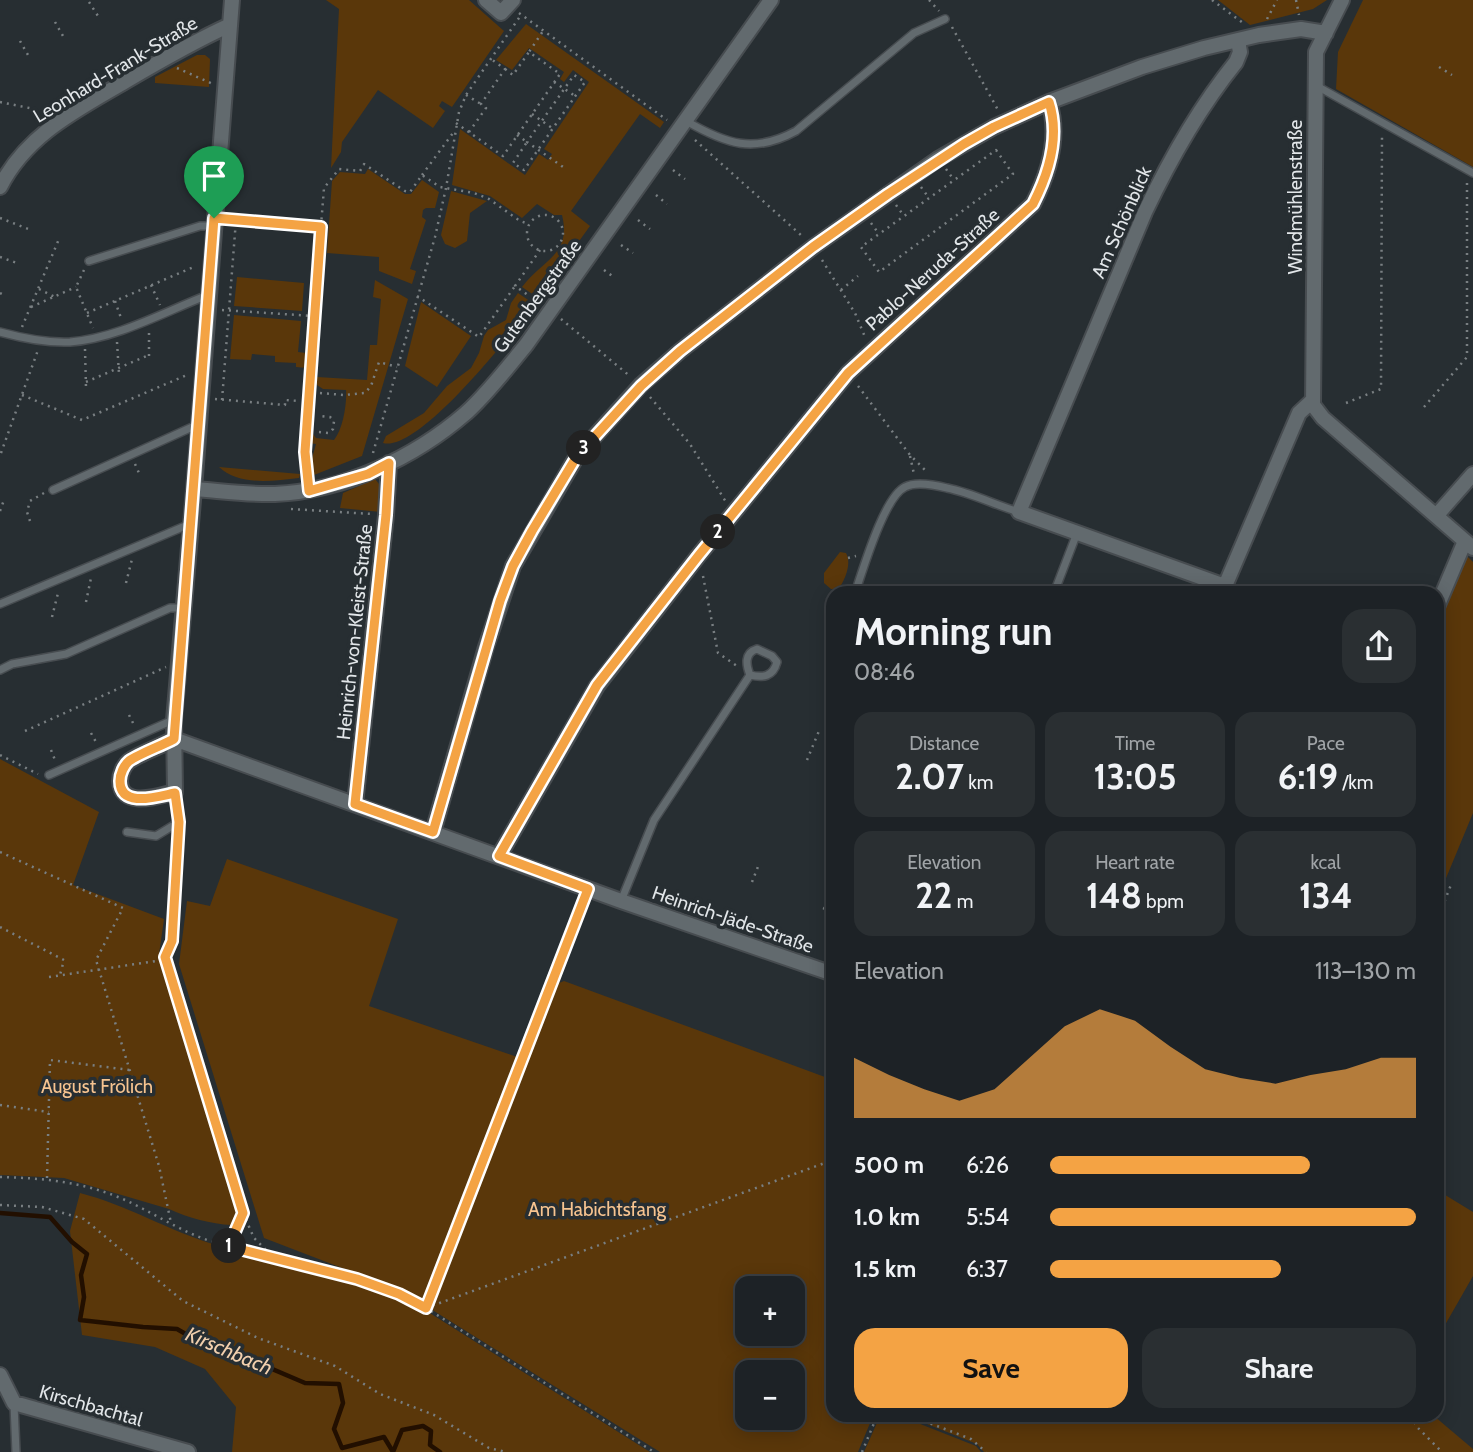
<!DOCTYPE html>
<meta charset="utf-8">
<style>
body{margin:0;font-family:Cabin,sans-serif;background:#2a2f32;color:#f1f3f6;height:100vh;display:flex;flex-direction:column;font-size:26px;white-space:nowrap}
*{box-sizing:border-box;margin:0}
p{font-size:23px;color:#a0a4a7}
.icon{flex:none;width:38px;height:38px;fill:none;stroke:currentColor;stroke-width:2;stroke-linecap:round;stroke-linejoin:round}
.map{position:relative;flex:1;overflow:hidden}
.side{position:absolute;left:826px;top:586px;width:618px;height:836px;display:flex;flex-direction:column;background:#1d2226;border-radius:21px;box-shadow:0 4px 18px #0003,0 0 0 2px #3b3f43}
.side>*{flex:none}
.controls{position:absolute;left:735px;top:1276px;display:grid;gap:14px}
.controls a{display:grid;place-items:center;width:70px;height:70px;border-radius:14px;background:#1d2226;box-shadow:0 4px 18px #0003,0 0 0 2px #3b3f43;font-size:35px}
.pin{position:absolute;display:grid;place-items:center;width:60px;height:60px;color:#fff;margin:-72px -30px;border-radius:50% 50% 50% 0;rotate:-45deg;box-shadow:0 0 7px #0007}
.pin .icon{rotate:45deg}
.km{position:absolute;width:35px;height:35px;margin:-18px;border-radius:50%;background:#222;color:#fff;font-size:19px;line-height:35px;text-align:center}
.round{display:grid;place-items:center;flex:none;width:74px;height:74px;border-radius:21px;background:#2a2f32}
.overview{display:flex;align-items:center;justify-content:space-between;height:119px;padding:0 28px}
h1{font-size:38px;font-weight:700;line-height:52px}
.stats{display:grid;grid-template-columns:repeat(3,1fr);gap:10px;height:119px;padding:7px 28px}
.stats div{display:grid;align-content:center;border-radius:18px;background:#2a2f32;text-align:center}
.stats b{font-size:35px;font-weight:700}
.stats small{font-size:19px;font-weight:400}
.stats p{font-size:19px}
.chart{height:196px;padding:14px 28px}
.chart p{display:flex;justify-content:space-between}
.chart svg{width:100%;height:126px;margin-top:7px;fill:#f4a344;opacity:.7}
.primary-button{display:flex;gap:14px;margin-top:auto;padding:14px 28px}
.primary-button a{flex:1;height:80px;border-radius:21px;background:#f4a344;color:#111;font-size:28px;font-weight:700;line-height:80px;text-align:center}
.primary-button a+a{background:#2a2f32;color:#f1f3f6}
ul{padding:0 28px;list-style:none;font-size:23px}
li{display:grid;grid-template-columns:112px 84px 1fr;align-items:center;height:52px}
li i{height:18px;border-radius:9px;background:#f4a344}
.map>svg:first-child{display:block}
.green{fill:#5a370a;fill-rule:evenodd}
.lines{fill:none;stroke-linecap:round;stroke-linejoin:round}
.stream{stroke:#220f00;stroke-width:4.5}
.service-casing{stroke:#474c50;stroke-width:10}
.minor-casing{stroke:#474c50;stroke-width:18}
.path{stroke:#797f82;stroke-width:2.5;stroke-dasharray:2 5;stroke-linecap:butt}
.service{stroke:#626a6e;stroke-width:7}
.minor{stroke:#626a6e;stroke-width:14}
.route-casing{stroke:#fff;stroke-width:14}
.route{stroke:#f4a344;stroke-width:9}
.labels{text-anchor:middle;stroke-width:7;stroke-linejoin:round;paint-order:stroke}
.street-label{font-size:19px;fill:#e2e6e9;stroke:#272e32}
.park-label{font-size:19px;fill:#f7c490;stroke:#272e32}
.water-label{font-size:21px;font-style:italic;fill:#f2d0ae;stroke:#272e32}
</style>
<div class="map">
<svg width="1473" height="1452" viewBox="0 0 1473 1452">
<rect width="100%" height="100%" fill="#272e32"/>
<!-- green -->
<path class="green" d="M326 0H469L504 31 452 107 442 101 439 106 445 111 433 128 378 90 342 142 341 152 331 168 339 9Z
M1218 0H1327L1313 9 1250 25Z
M1363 0H1473V167L1336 89 1338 52Z
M526 24 664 122 660 128 640 114 571 211 590 226 538 298 522 287C542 260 572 255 562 215H554L537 204 522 218 490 196 452 185 460 129 525 175 539 154 548 160 552 154 544 149 589 82 573 70 564 82 560 79 564 72 529 48 512 70 496 60Z
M197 55H205L210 59 209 87 155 83V77Z
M368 169 405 194H411L422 180 439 192 435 208H426L423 210 422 217 426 220 410 269 416 271 412 284 379 271V257L327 253 332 181 340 172 365 174Z
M451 191 487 201 470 213 467 241 455 248 445 244 441 235Z
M237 277 304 283 302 311 234 306Z
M375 280 408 299 362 456 314 475 309 469 316 444 309 443 311 417H313V434L316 438 334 440C343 429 347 404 346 390L323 389 317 385V377L367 380 370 345H377L381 299 373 297Z
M518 293 534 304C513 332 419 453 383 443L386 436 424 413 447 386 471 368 479 353 484 336 488 330 506 320 511 303Z
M421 302 471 336 437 387 405 366Z
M234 315 301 321 298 352 306 353 305 364 307 368 296 367V363L275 362V356L252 354 251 360 230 359Z
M219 467 300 474 299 478C272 481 239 486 219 467Z
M375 479 383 489 381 512 340 508 343 493Z
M840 552 846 553C852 564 845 579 839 589H831L824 583V573Z
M1467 556 1473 562V813L1437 900V628Z
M0 759 99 812 73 885 164 919 159 954 233 1201 236 1212 232 1225C210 1224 189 1218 169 1209L64 1178 0 1175Z
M227 859 398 919 369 1006 520 1058 547 988 564 981 833 1080V1416H873L858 1452H660L402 1291 264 1238 179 964 187 901 210 906ZM747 1288H793V1334H747ZM747 1372H793V1418H747Z
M1437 1190 1473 1212V1276L1437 1339Z
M80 1193C127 1205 169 1231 216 1245 286 1266 359 1276 425 1310L650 1452H232L236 1407 205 1369 155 1347 82 1335 70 1231Z
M880 1416H900L976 1446 981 1452H864Z
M907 1416H1434L1473 1449V1452H984L977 1444Z"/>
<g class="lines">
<!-- stream -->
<path class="stream" d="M0 1213 50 1217 72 1242 87 1254 81 1275 84 1297 80 1320 143 1327 177 1329 196 1340 232 1349 244 1357 305 1383 339 1384 343 1403 334 1429 342 1448 384 1437 393 1452 402 1430 423 1426 431 1431 430 1445 440 1452"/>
<defs>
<path id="service" d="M1315 85 1473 173
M686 121C726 144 754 154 796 131L914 33 945 19
M89 261 200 226H214
M0 332C22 338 47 343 70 342 118 338 164 312 208 295
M53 490 199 424
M309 490 305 452 313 363
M855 593C863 570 884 497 905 487 916 481 935 485 947 488 972 493 995 505 1019 512
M1054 593 1077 533
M0 604 190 524
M757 649 772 656 777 662C773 677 763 678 750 675 746 665 744 653 757 649Z
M0 670 12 664 66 654 170 608H183
M49 775 173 720
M127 832 156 836 179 822
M621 901 654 820 750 675
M169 968 165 957 172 941 179 822 175 792
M14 1404 16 1452"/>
<path id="minor" d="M486 0 501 13 513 0
M1342 0 1316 52 1313 405 1323 418 1473 548
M0 187C27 134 77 110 126 81 160 61 193 42 230 25
M194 489C221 491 249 495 275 494 344 491 414 458 466 413 488 393 507 368 526 345L771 0
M1436 516 1473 474
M1225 586 1019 512 1145 212C1170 159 1199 108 1236 62L1240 52 1238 41
M1222 593 1299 413 1313 400
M1437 607 1465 541
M174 739C161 746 139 754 129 761 124 765 120 774 120 781 121 809 159 796 175 792L174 720 194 489 232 0
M174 739 621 901 833 974
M355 804 386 515 389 463
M433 832 486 647 513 566 577 456 641 385 680 351 813 247 938 159 994 127 1049 102 1142 67 1204 48 1259 35 1301 29 1326 33
M499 856 597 686 699 555 848 373 1033 204C1049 173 1060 136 1049 102
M0 1375 14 1403 188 1452"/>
</defs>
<!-- service casing -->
<use href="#service" class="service-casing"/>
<!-- minor casing -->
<use href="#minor" class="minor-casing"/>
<!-- path -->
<path class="path" d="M929 0 939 11
M1212 0 1243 23
M1296 0 1299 15
M89 2 98 16
M519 13 667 120
M1267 19 1277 0
M55 22 63 36
M952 27 998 110
M20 41 28 55
M1439 67 1452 75
M177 68 213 84
M505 69 513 75 529 52
M554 82 575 96
M466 95 481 104
M0 102 34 109
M532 114 552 128
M456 123 503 156 560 74 529 52 543 31
M469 132 486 108 481 104 505 69 491 59
M517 135 527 142 513 163 524 170 585 82 574 75 527 142 566 169
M695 140 802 236
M996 150 1013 174 879 272 861 247Z
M946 169 954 180
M673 170 685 179
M422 175 453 133
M921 187 929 198
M656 195 667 204
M896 205 904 216
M527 233a18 18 0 1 1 36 0a18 18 0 1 1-36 0Z
M0 218 31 230
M230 219 321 227
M638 220 650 229
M871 223 879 234
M621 245 633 253
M0 257 17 263
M822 260 855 313 865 337
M84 270 76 287 93 328
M604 270 615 278
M151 285 160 305
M39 289 55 297
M841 290 858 276
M0 293 4 295
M417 296 479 337 515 286
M115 301 121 318
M538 302 515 286 540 250
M31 307 76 287
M222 310 313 316
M87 313 196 266
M561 319 631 377
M22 327 59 239
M149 333V361
M117 342 119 374
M85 349 86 388
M311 352 324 188 339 169 360 171 364 164 405 191 410 192 422 175 440 187 474 193 489 199 520 221 529 224
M86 382 149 355
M858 386 910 455 928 473
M320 393 344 395 365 393 371 386 379 362 397 367
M22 395 82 420 187 375
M650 397 690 444 726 502
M215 399 285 405V400L299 401
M222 400 236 220
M1346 403 1381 389 1382 135
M1424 407 1467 357V181
M319 432 329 433 333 429 334 421 330 417 321 416
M1 453 38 350
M373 453 435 237 446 188 459 112 466 95 521 15
M910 456 914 474
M135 464 139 473
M291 509 372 514
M0 511 4 500
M30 521 27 512 30 501 44 493
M848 558 856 556
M703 576 718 653 737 666
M126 583 132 559
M86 602 91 578
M52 617 58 593
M129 715 134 725
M25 731 166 667
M91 733 96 742
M51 750 55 760
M0 755 38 774
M807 760 819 731
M0 852 123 908 96 960 159 1166 171 1223
M752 882 759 864
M823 908 833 912
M1437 921 1452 882
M0 927 64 960 60 975
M49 977 156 961
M172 977 243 1213 234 1234 219 1244
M0 1105 49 1112
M0 1177C43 1178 85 1182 125 1200 156 1214 184 1234 217 1243 287 1264 360 1274 426 1308L654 1452
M47 1178 50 1060 130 1070
M1437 1185V1187
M0 1205 42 1207 84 1219 183 1301 258 1338 335 1366 380 1394 434 1415 489 1448 506 1452
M243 1213 254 1238 272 1256
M426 1308 583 903
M426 1308 833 1160
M911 1416 971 1439 986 1452
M1411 1416 1417 1427 1442 1452
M862 1452 877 1416"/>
<!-- service -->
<use href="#service" class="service"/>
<!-- minor -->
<use href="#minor" class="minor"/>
</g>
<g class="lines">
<defs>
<path id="route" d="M1049 102C1060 136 1049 173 1033 204L848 373 699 555 597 685 499 856 588 889 426 1308 399 1294 357 1279 219 1244 234 1234 243 1213 165 957 172 941 179 822 175 793C159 796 120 809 120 781 120 774 124 765 129 761 139 754 161 746 174 739L214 218 321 227 305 452 309 491 368 474 389 463 386 515 355 804 433 832 500 601 513 566 532 531 577 456 641 386 680 351 813 247 888 194 964 144 994 127Z"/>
</defs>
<!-- route casing -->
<use href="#route" class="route-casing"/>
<!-- route -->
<use href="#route" class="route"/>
</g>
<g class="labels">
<!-- street labels -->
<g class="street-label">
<text transform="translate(115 69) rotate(-31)" y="7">Leonhard-Frank-Straße</text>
<text transform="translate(1295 197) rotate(-90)" y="7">Windmühlenstraße</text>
<text transform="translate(1121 222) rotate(-66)" y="7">Am Schönblick</text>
<text transform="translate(932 269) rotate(-42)" y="7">Pablo-Neruda-Straße</text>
<text transform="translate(537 296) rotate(-54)" y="7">Gutenbergstraße</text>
<text transform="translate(354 632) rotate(-84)" y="7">Heinrich-von-Kleist-Straße</text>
<text transform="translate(733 919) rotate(19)" y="7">Heinrich-Jäde-Straße</text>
<text transform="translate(91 1405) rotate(16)" y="7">Kirschbachtal</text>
</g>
<!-- park labels -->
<g class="park-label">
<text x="97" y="1093">August Frölich</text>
<text x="597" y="1216">Am Habichtsfang</text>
</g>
<!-- water labels -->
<g class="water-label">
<text transform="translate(229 1351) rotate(23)" y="7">Kirschbach</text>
</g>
</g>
</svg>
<div class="controls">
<a>+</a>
<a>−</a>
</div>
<div class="pin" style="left:214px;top:218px;background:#1e9e55"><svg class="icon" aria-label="arrive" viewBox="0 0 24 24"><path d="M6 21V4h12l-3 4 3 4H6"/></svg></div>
<b class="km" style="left:229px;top:1246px">1</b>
<b class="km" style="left:718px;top:532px">2</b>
<b class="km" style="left:584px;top:448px">3</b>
<section class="side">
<div class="overview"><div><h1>Morning run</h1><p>08:46</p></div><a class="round"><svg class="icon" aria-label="share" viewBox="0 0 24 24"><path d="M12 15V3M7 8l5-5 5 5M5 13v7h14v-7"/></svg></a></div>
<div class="stats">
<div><p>Distance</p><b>2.07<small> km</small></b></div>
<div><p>Time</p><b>13:05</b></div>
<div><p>Pace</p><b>6:19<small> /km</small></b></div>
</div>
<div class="stats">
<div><p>Elevation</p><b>22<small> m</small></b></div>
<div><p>Heart rate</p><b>148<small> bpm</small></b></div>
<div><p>kcal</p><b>134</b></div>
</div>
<div class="chart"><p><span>Elevation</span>113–130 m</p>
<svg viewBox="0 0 160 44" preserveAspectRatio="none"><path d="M0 44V23L10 29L20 34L30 38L40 34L50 23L60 12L70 6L80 10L90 19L100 27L110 30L120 32L130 29L140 27L150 23L160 23V44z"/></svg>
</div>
<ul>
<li><b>500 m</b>6:26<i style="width:71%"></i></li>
<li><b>1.0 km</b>5:54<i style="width:100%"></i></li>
<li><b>1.5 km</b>6:37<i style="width:63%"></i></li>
</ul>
<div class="primary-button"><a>Save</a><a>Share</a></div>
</section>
</div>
